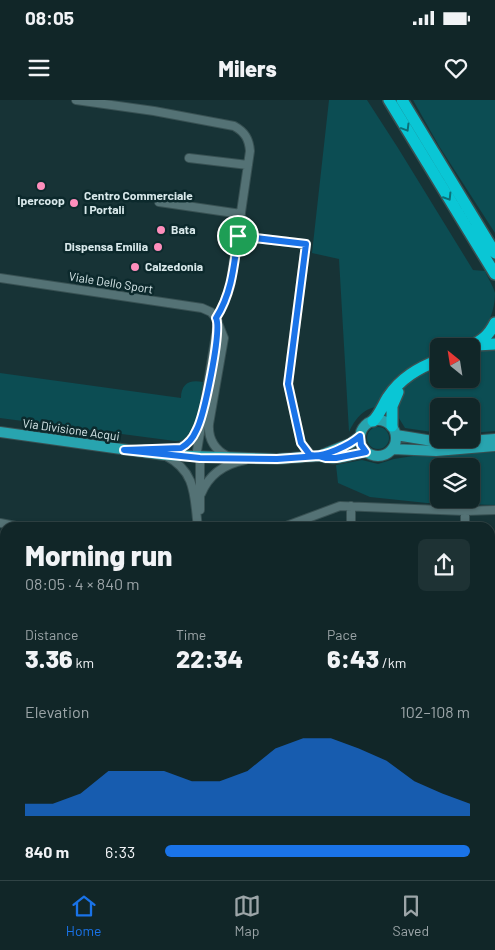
<!DOCTYPE html>
<meta charset="utf-8">
<style>
body{margin:0;font-family:Barlow,sans-serif;background:#1e3234;color:#f1f3f6;height:100vh;display:flex;flex-direction:column;font-size:19px;white-space:nowrap}
*{box-sizing:border-box;margin:0}
p{font-size:16px;color:#9ca5a8}
.icon{flex:none;width:28px;height:28px;fill:none;stroke:currentColor;stroke-width:2;stroke-linecap:round;stroke-linejoin:round}
.map{position:relative;flex:1;overflow:hidden}
.sheet{position:absolute;left:0px;top:422px;width:495px;height:358px;display:flex;flex-direction:column;background:#112628;border-radius:15px 15px 0 0;box-shadow:0 1px 4px #0004,0 0 0 1px #304345}
.sheet>*{flex:none}
.needle{width:32px;rotate:330deg}
.controls{position:absolute;left:430px;top:238px;display:grid;gap:10px}
.controls a{display:grid;place-items:center;width:50px;height:50px;border-radius:8px;background:#112628;box-shadow:0 1px 4px #0004,0 0 0 1px #304345;font-size:25px}
.pin{position:absolute;display:grid;place-items:center;width:42px;height:42px;color:#fff;margin:-21px;border:2px solid #fff;border-radius:50%;box-shadow:0 1px 5px #0007}
.round{display:grid;place-items:center;flex:none;width:52px;height:52px;border-radius:8px;background:#1e3234}
.overview{display:flex;align-items:center;justify-content:space-between;height:85px;padding:0 25px}
h1{font-size:28px;font-weight:800;line-height:38px}
.metrics{display:grid;grid-template-columns:repeat(3,1fr);gap:8px;height:85px;padding:5px 25px}
.metrics div{display:grid;align-content:center}
.metrics b{font-size:25px;font-weight:800}
.metrics small{font-size:14px;font-weight:400}
.metrics p{font-size:14px}
.chart{height:140px;padding:10px 25px}
.chart p{display:flex;justify-content:space-between}
.chart svg{width:100%;height:90px;margin-top:5px;fill:#1a73e8;opacity:.7}
ul{padding:0 25px;list-style:none;font-size:16px}
li{display:grid;grid-template-columns:80px 60px 1fr;align-items:center;height:38px}
li i{height:12px;border-radius:6px;background:#1a73e8}
.status{display:flex;justify-content:space-between;align-items:center;height:35px;padding:0 25px;background:#112628;direction:ltr}
.status svg{height:14px;fill:currentColor}
header{display:flex;justify-content:space-between;align-items:center;height:65px;padding:0 25px;background:#112628;font-size:22px;font-weight:800}
.tab-bar{display:flex;justify-content:space-around;align-items:center;height:70px;border-top:1px solid #304345;background:#112628;font-size:14px;color:#9ca5a8}
.tab-bar a{display:grid;justify-items:center;gap:2px}
.tab-bar .selected{color:#1a73e8}
.map>svg:first-child{display:block}
.green{fill:#0c4d53;fill-rule:evenodd}
.lines{fill:none;stroke-linecap:round;stroke-linejoin:round}
.minor-casing{stroke:#385153;stroke-width:10}
.major-casing{stroke:#385153;stroke-width:12}
.highway-casing{stroke:#385153;stroke-width:14}
.minor{stroke:#547275;stroke-width:8}
.major{stroke:#28a4af;stroke-width:10}
.highway{stroke:#0ac6d5;stroke-width:11}
.oneway{stroke:#0b7078}
.route-casing{stroke:#fff;stroke-width:10}
.route{stroke:#1a73e8;stroke-width:6}
.poi-dot{fill:#fe8ebc;stroke:#0c292c;stroke-width:2}
.labels{text-anchor:middle;stroke-width:5;stroke-linejoin:round;paint-order:stroke}
.poi-label{font-size:12px;font-weight:bold;fill:#d9e9eb;stroke:#0c292c;text-anchor:start}
.street-label{font-size:12px;fill:#d9e9eb;stroke:#0c292c}
</style>
<div class="status"><b>08:05</b><svg viewBox="0 0 49 12"><path d="M0 12V9h3v3zM5 12V6h3v6zM10 12V3h3v9zM15 12V0h3v12zM26 1h20v11H26zM47 4h2v5h-2z"/></svg></div>
<header><svg class="icon" aria-label="menu" viewBox="0 0 24 24"><path d="M4 6h16M4 12h16M4 18h16"/></svg>Milers<svg class="icon" aria-label="heart" viewBox="0 0 24 24"><path d="M12 20l-8-8c-3-5 5-10 8-4 3-6 11-1 8 4z"/></svg></header>
<div class="map">
<svg width="495" height="780" viewBox="0 0 495 780">
<rect width="100%" height="100%" fill="#173336"/>
<!-- green -->
<path class="green" d="M329 0H367L398 48 473 170 485 171C488 178 493 186 495 193 495 219 480 244 455 246 449 247 444 246 439 246V254C425 260 408 266 396 277 387 285 382 297 377 307 363 308 354 321 349 332L339 159 312 153Z
M413 0H495V133L439 46Z
M495 247V331L471 333V306H439V333L405 328 397 315 395 306 407 281 439 264V279H471V250Z
M0 273 181 298C181 284 189 279 203 282 201 295 199 327 190 336 186 340 181 341 175 341L0 318Z
M367 338a11 11 0 1 1 22 0a11 11 0 1 1-22 0Z
M495 352V405L427 403 370 397 338 383 336 365 362 360 378 364 394 359 413 356ZM439 366H471V399H439Z
M495 511V614H490V514Z"/>
<g class="lines">
<defs>
<path id="minor" d="M76 0 154 11 234 26C245 32 249 39 250 51L230 187 223 206 216 218
M189 58 248 65
M159 102 241 114
M238 136 306 144 288 283 301 343 312 356
M0 178 202 208 211 212 216 218 224 238 209 324C208 338 214 349 227 356
M145 349C170 348 187 354 198 327
M166 356C197 372 194 397 198 428
M196 357 218 222
M201 394C209 374 224 364 245 360
M351 406V428
M200 410V357
M465 411V428
M0 423 26 428
M281 428 340 406 465 411 495 410
M490 510 495 507
M0 568 5 569
M0 630 5 632
M490 674H495
M74 775V780
M201 775V780
M18 780 26 775
M136 780V775
M276 780V775
M354 780V775
M423 780V775"/>
<path id="major" d="M360 338a18 18 0 1 1 36 0a18 18 0 1 1-36 0Z
M0 332 164 355 277 359 319 356 351 343 360 336
M396 335 445 343 495 339
M393 349 436 351 495 346
M320 356C335 362 351 354 366 352"/>
<path id="highway" d="M389 0 495 174
M402 0 495 153
M476 245 495 244
M470 246C482 241 489 235 495 223
M373 321C380 314 383 305 388 297 401 278 418 268 439 260
M392 326V306L398 292"/>
</defs>
<!-- minor casing -->
<use href="#minor" class="minor-casing"/>
<!-- major casing -->
<use href="#major" class="major-casing"/>
<!-- highway casing -->
<use href="#highway" class="highway-casing"/>
<!-- minor -->
<use href="#minor" class="minor"/>
<!-- major -->
<use href="#major" class="major"/>
<!-- highway -->
<use href="#highway" class="highway"/>
</g>
<!-- one-way arrows -->
<defs><path id="oneway-chevron" d="M-2-3.5L2.5 0L-2 3.5" fill="none" stroke-width="1.6" stroke-linecap="round" stroke-linejoin="round" transform="scale(1.25)"/></defs>
<g class="oneway">
<use href="#oneway-chevron" transform="translate(406 28) rotate(59)"/>
<use href="#oneway-chevron" transform="translate(448 97) rotate(58)"/>
</g>
<g class="lines">
<defs>
<path id="route" d="M238 136C234 165 232 193 216 218 222 230 204 317 196 331 193 338 188 344 181 348L124 350 200 358 277 359 319 356 326 358H336L366 352 361 345 360 336C350 345 323 358 310 355L301 343 288 284 306 144 238 136"/>
</defs>
<!-- route casing -->
<use href="#route" class="route-casing"/>
<!-- route -->
<use href="#route" class="route"/>
</g>
<!-- markers -->
<g class="poi-dot">
<circle cx="41" cy="86" r="5"/>
<circle cx="74" cy="103" r="5"/>
<circle cx="161" cy="130" r="5"/>
<circle cx="158" cy="147" r="5"/>
<circle cx="135" cy="167" r="5"/>
</g>
<g class="labels">
<!-- poi labels -->
<g class="poi-label">
<text x="84" y="100">Centro Commerciale<tspan x="84" dy="14">I Portali</tspan></text>
<text x="41" y="105" text-anchor="middle">Ipercoop</text>
<text x="171" y="134">Bata</text>
<text x="148" y="151" text-anchor="end">Dispensa Emilia</text>
<text x="145" y="171">Calzedonia</text>
</g>
<!-- street labels -->
<g class="street-label">
<text transform="translate(111 183) rotate(9)" y="4">Viale Dello Sport</text>
<text transform="translate(71 330) rotate(8)" y="4">Via Divisione Acqui</text>
</g>
</g>
</svg>
<div class="controls">
<a><svg class="needle" viewBox="-14 -14 28 28"><path d="M0-13l5 13h-10z" fill="#e53935"/><path d="M0 13l5-13h-10z" fill="#9ca5a8"/></svg></a>
<a><svg class="icon" aria-label="locate" viewBox="0 0 24 24"><circle cx="12" cy="12" r="6"/><path d="M12 2v4M12 18v4M2 12h4M18 12h4"/></svg></a>
<a><svg class="icon" aria-label="layers" viewBox="0 0 24 24"><path d="M12 4l9 5-9 5-9-5zM3 14l9 5 9-5"/></svg></a>
</div>
<div class="pin" style="left:238px;top:136px;background:#1e9e55"><svg class="icon" aria-label="arrive" viewBox="0 0 24 24"><path d="M6 21V4h12l-3 4 3 4H6"/></svg></div>
<section class="sheet">
<div class="overview"><div><h1>Morning run</h1><p>08:05 · 4 × 840 m</p></div><a class="round"><svg class="icon" aria-label="share" viewBox="0 0 24 24"><path d="M12 15V3M7 8l5-5 5 5M5 13v7h14v-7"/></svg></a></div>
<div class="metrics">
<div><p>Distance</p><b>3.36<small> km</small></b></div>
<div><p>Time</p><b>22:34</b></div>
<div><p>Pace</p><b>6:43<small> /km</small></b></div>
</div>
<div class="chart"><p><span>Elevation</span>102–108 m</p>
<svg viewBox="0 0 160 44" preserveAspectRatio="none"><path d="M0 44V38L10 38L20 33L30 22L40 22L50 22L60 27L70 27L80 22L90 11L100 6L110 6L120 11L130 17L140 27L150 33L160 38V44z"/></svg>
</div>
<ul>
<li><b>840 m</b>6:33<i style="width:100%"></i></li>
</ul>
</section>
</div>
<nav class="tab-bar">
<a class="selected"><svg class="icon" aria-label="home" viewBox="0 0 24 24"><path d="M3 11l9-7 9 7M6 9v11h12V9"/></svg>Home</a>
<a><svg class="icon" aria-label="map" viewBox="0 0 24 24"><path d="M3 6l6-2 6 2 6-2v14l-6 2-6-2-6 2zM9 4v14M15 6v14"/></svg>Map</a>
<a><svg class="icon" aria-label="saved" viewBox="0 0 24 24"><path d="M7 4h10v16l-5-4-5 4z"/></svg>Saved</a>
</nav>
